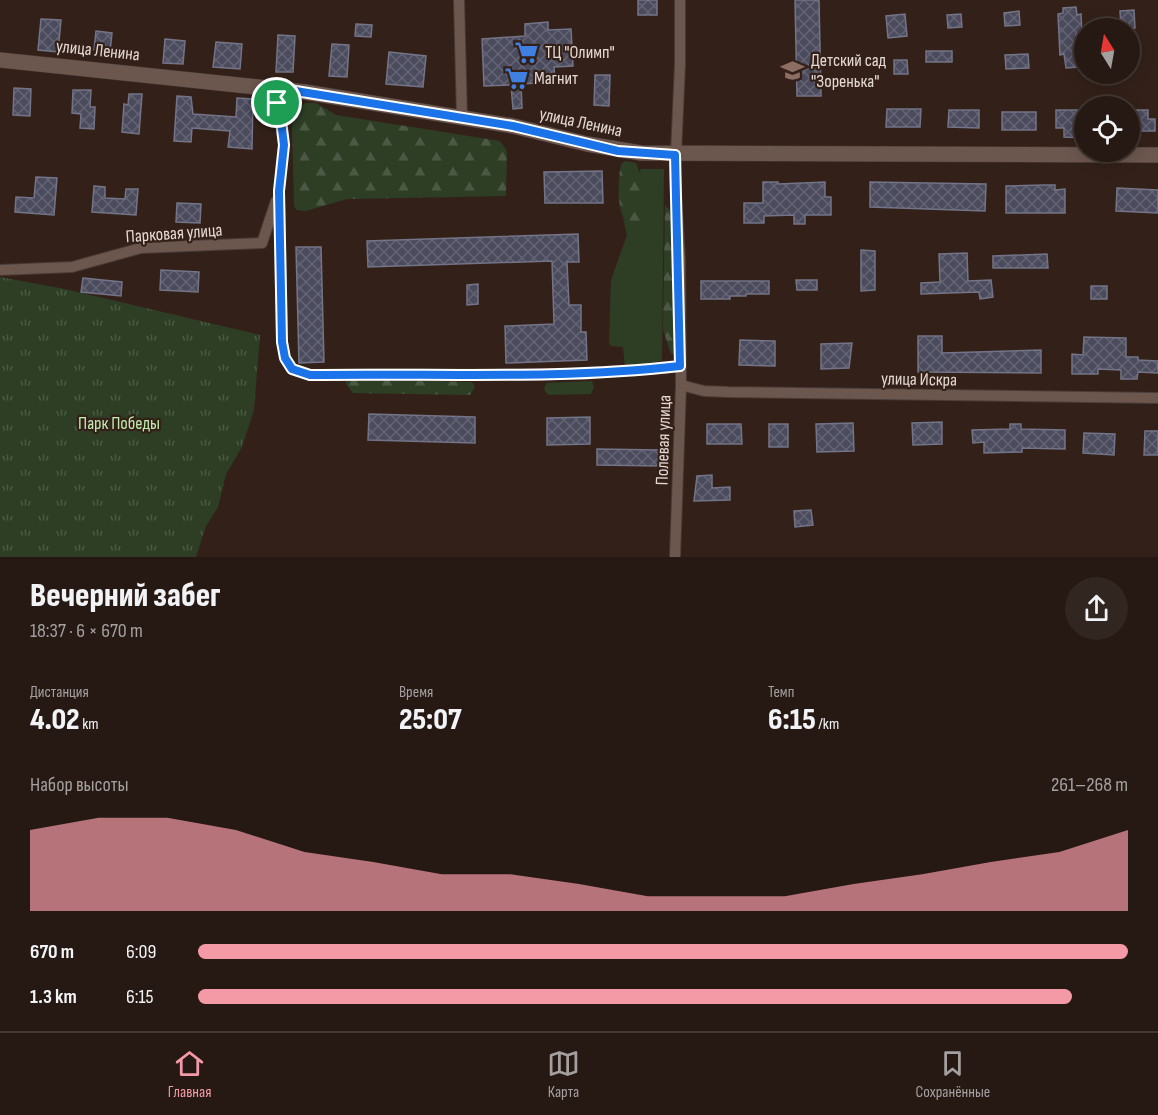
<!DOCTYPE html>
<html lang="ru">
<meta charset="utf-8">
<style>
body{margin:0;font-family:"Sofia Sans Condensed",sans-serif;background:#322621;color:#f1f3f6;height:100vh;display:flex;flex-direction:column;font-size:22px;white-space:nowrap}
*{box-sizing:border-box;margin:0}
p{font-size:20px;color:#a4a0a0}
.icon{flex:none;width:33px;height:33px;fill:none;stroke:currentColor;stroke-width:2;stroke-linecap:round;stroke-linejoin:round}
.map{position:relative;height:557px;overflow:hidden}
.panel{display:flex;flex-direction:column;background:#261913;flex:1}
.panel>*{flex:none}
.needle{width:39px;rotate:349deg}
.controls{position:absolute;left:1074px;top:18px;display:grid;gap:12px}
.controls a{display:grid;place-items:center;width:66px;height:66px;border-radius:50%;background:#261913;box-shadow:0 3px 15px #0003,0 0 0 2px #423833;font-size:30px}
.pin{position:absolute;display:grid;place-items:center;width:51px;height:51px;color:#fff;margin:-26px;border:3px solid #fff;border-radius:50%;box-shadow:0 2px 6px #0007}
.round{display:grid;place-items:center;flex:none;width:63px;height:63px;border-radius:32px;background:#322621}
.overview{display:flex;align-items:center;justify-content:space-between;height:102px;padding:0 30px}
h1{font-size:33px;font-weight:800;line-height:45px}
.metrics{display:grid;grid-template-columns:repeat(3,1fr);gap:9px;height:102px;padding:6px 30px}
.metrics div{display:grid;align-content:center}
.metrics b{font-size:30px;font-weight:800}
.metrics small{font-size:16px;font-weight:400}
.metrics p{font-size:16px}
.chart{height:168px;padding:12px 30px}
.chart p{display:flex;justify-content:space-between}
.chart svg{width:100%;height:108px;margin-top:6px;fill:#f49aa6;opacity:.7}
ul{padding:0 30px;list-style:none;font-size:20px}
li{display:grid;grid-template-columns:96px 72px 1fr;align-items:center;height:45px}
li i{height:15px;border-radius:8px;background:#f49aa6}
.menu{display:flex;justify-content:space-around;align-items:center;height:84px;border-top:2px solid #423833;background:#261913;font-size:16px;color:#a4a0a0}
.menu a{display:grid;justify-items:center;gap:3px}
.menu .current{color:#f49aa6}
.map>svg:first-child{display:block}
.grass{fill:#2d3e25}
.forest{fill:url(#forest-firs)}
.park{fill:url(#park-tufts)}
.building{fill:url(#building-cross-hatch);stroke:#737487;stroke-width:1.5}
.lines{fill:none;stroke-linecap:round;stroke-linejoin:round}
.street-casing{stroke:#4b3b36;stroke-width:12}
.secondary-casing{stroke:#4b3b36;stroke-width:16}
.street{stroke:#6c574f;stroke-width:10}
.secondary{stroke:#6c574f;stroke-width:15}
.route-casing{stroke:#fff;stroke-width:12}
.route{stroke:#1a73e8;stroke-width:8}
.labels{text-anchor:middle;stroke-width:4.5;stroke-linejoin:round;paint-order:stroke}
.street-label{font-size:18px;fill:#e5d8d3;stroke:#332119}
.poi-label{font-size:18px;fill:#e5d8d3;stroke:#332119;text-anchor:start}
.park-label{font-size:18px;fill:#bfecab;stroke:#332119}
</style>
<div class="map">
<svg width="1158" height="557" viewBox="0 0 1158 557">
<defs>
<pattern id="forest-firs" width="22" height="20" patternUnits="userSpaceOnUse" patternTransform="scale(1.5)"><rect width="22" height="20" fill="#2d3e25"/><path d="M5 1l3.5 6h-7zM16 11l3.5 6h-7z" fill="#4b5944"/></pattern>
<pattern id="park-tufts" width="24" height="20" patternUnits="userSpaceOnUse" patternTransform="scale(1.5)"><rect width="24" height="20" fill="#2d3e25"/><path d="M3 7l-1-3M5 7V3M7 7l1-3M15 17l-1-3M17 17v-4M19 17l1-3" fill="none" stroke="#4b5944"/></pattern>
<pattern id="building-cross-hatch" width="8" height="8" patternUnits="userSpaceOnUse" patternTransform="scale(1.5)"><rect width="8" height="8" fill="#4b4b5e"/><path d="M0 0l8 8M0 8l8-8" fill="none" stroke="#656474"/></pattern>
</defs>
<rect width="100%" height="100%" fill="#332119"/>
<!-- grass -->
<path class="grass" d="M640 169H664L662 361 625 367 623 347 611 346 609 344 611 280 627 235 623 219 627 224 643 217Z
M592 381 594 387 591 394 549 395 544 390 546 383Z"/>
<!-- forest -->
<path class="forest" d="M305 103H316L336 115 500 141 507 151 506 196 347 199 306 211 296 210 294 204 292 127 295 110Z
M625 161 636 163 642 179 643 217 641 222 627 224C616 210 618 180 621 164Z
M665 205 673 213 677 294 674 354H671L663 330Z
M359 379 472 382 475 387 470 395 353 393 346 384V380Z"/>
<!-- park -->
<path class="park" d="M0 277 65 289 260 335 254 410 242 447 226 474 218 507 206 526 196 557H0Z"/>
<!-- building -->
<path class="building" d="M638 0H657V15H638Z
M795 0H819L821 96H797Z
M1076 7 1077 15 1081 14 1082 34H1076L1079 67 1066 68 1064 54 1060 55 1058 14 1063 13V8Z
M1134 10 1135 28H1121L1120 11Z
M1019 11 1020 25 1005 26 1004 13Z
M905 14 907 36 888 38 886 16Z
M961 14 962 27 948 28 947 15Z
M41 19 61 20 58 52 38 50Z
M548 22V30L571 29 573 66 554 67 555 82 521 84 522 108 513 109 511 85 484 86 482 39 525 36V24Z
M356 24 372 25 371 37 355 36Z
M96 31 112 33 110 52 94 50Z
M278 35 295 36 293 72H276Z
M165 39 185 41 183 64 163 63Z
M216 42 242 44 240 69 213 67Z
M332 44 349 45 347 77 329 76Z
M926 51H952V62H926Z
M389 52 426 56 423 87 386 84Z
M1028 54 1029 68 1006 69 1005 55Z
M894 60H907L908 74H894Z
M595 75H610L609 106 594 105Z
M14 88 31 89 30 116 13 115Z
M73 90H91L90 107H95L94 129 80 128 81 114 72 113Z
M129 94H142L139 134 122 132 124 104 128 105Z
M177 96 191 97 193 114 236 117 237 98 253 99 252 149 228 147 230 131 192 128 191 142 174 141Z
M887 109H921L920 127H886Z
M949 110H979V128L948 127Z
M1056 110H1084V138L1064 137V128H1056Z
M1130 110H1148V119H1155V131H1130Z
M1002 112H1036V130H1002Z
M602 171 603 203H545L544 172Z
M36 177 57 178 54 215 15 212 16 197 34 198Z
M763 182H778V184L825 182V197H831V215H805V224H794V215L764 216V223H744V203H763Z
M870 182 986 184 985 211 870 207Z
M1044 185H1055V190L1065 189V213H1006V186Z
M94 186 105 187V198L125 199 126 189H138L136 215 92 212Z
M1117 188 1158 190V213L1116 211Z
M177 203 201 204 200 223 176 222Z
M578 234 579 262H567L569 305H581V332H586L587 360 506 363 505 326 554 324 552 261 368 267 367 241Z
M296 247H321L324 362 299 363Z
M861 250 875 251V290L861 291Z
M967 253 968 281 991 280 993 297 980 299 979 292 921 294V283L940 282 939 254Z
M1047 254 1048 268H993V256Z
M161 270 199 272 198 292 160 290Z
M83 278 122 282 121 296 81 292Z
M796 280H817V290H797Z
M701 281H769V294H746V296H730V299H701Z
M478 284V304L467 305V285Z
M1091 286H1107V299H1091Z
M918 336H942V353L1041 350V373L918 372Z
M1084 337 1126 338V357H1138V360L1158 361V373L1138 372 1137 379H1121V370L1098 369V374H1072V354L1083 355Z
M740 340 775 341V366L739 365Z
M852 343 849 368 821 369V344Z
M369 414 475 417V443L368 440Z
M590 417V444L547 445V418Z
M942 422V444L913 445 912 423Z
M853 423 854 451 817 452 816 424Z
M707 424H741L742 444H707Z
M769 424H788V447H769Z
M1010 424H1021V429L1065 430V449L1022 448V452L984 453V442L973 443 972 430 1010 429Z
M1145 431H1158V455H1144Z
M1084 433 1115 434 1114 455 1083 453Z
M597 449 660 450V466L597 465Z
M712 475V488L730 487V500L694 501 697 476Z
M811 510 813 525 795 527 794 511Z"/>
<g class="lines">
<defs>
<path id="street" d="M459 0 462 118
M277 88 284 145 279 191 282 342 285 358 292 369 310 375C434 372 557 380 680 366
M0 270 72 267 141 248 262 243 276 201
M681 385 704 391 728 392 1158 398
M675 557 681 385 680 259 675 177 680 64V0"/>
<path id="secondary" d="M0 60 305 92 513 126 587 144 641 153 1158 155"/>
</defs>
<!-- street casing -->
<use href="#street" class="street-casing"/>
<!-- secondary casing -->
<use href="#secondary" class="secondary-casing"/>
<!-- street -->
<use href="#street" class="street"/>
<!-- secondary -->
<use href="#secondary" class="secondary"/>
</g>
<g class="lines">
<defs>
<path id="route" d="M277 88 513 126 618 151 675 155 680 366C557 380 434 373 310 375L292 369 285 358 282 342 279 191 284 145Z"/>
</defs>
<!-- route casing -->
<use href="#route" class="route-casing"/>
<!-- route -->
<use href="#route" class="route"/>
</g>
<!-- icons -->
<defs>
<symbol id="supermarket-bare" viewBox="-9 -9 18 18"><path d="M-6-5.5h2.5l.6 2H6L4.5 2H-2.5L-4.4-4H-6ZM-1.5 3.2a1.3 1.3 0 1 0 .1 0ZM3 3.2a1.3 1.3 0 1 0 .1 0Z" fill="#3f7fe0" stroke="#332119" stroke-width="2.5" paint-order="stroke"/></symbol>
<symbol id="school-bare" viewBox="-9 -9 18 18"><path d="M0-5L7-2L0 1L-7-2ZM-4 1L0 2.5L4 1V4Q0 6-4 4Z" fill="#8d6e63" stroke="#332119" stroke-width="2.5" paint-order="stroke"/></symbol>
</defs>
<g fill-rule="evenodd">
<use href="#supermarket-bare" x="510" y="36" width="33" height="33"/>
<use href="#school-bare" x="776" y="54" width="33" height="33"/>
<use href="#supermarket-bare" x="500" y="62" width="33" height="33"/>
</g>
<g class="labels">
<!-- street labels -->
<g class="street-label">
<text transform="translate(98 50) rotate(6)" y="6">улица Ленина</text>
<text transform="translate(581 122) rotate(12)" y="6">улица Ленина</text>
<text transform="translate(174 233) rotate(-4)" y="6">Парковая улица</text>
<text transform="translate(919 379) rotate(1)" y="6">улица Искра</text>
<text transform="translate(663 440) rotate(-88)" y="6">Полевая улица</text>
</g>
<!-- poi labels -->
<g class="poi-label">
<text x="545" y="58">ТЦ "Олимп"</text>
<text x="811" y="66">Детский сад<tspan x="811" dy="21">"Зоренька"</tspan></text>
<text x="534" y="84">Магнит</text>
</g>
<!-- park labels -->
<g class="park-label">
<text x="119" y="429">Парк Победы</text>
</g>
</g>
</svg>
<div class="controls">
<a><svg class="needle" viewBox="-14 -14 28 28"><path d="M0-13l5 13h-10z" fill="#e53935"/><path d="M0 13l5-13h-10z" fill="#a4a0a0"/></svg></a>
<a><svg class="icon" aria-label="locate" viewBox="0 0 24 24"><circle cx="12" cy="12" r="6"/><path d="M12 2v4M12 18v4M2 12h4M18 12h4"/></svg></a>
</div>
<div class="pin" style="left:277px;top:103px;background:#1e9e55"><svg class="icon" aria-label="arrive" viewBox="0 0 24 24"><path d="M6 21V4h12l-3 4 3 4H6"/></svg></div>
</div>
<section class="panel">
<div class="overview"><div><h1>Вечерний забег</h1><p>18:37 · 6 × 670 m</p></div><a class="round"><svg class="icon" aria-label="share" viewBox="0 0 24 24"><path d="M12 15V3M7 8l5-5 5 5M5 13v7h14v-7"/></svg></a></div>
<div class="metrics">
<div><p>Дистанция</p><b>4.02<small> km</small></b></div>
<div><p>Время</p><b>25:07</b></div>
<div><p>Темп</p><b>6:15<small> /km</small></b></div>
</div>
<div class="chart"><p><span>Набор высоты</span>261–268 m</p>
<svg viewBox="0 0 160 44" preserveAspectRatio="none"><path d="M0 44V11L10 6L20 6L30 11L40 20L50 24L60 29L70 29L80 33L90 38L100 38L110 38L120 33L130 29L140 24L150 20L160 11V44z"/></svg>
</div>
<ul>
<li><b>670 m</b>6:09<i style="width:100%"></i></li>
<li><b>1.3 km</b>6:15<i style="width:94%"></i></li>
</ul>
</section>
<nav class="menu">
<a class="current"><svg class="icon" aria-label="home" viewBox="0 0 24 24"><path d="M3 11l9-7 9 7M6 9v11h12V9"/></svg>Главная</a>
<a><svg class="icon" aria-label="map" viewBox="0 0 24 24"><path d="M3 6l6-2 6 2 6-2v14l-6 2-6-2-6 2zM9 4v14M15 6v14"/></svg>Карта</a>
<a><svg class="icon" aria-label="saved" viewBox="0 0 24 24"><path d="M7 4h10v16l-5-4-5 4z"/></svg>Сохранённые</a>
</nav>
